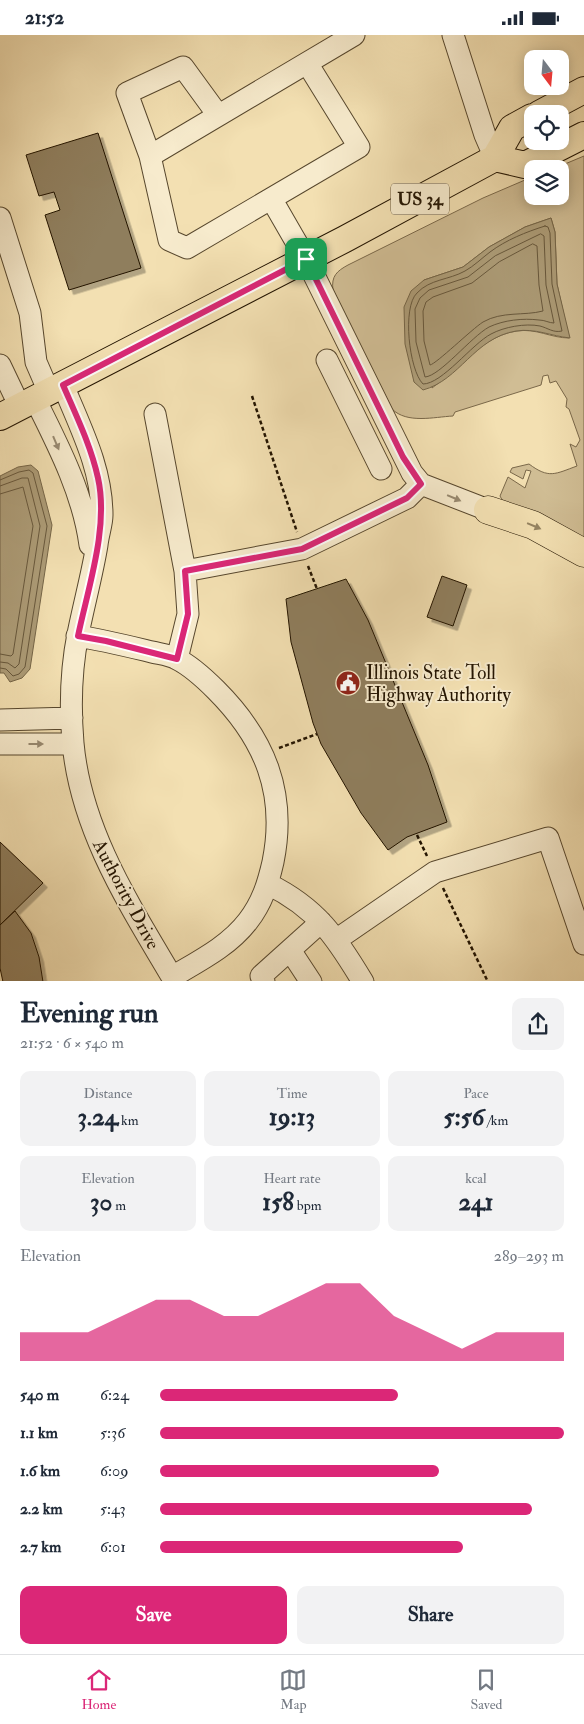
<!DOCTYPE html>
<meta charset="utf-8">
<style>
body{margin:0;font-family:"IM FELL Double Pica",serif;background:#f2f2f3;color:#1f2937;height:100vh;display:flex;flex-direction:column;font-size:19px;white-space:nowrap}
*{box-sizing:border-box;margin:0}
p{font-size:16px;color:#747a83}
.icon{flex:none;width:28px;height:28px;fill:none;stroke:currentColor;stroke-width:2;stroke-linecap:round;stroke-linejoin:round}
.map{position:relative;height:946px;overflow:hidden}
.panel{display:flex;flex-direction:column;background:#fff;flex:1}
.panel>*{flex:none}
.needle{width:32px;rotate:164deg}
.tools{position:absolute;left:524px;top:15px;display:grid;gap:10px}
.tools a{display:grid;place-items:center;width:45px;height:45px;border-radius:10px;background:#fff;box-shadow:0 2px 12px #0003;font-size:25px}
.pin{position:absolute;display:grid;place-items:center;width:42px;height:42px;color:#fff;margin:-21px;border-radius:10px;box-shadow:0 2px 8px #0006}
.round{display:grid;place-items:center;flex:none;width:52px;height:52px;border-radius:10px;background:#f2f2f3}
.head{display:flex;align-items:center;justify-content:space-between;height:85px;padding:0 20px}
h1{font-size:28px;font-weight:700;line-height:38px}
.figures{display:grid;grid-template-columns:repeat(3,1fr);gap:8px;height:85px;padding:5px 20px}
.figures div{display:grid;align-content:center;border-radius:10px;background:#f2f2f3;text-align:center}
.figures b{font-size:25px;font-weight:700}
.figures small{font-size:14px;font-weight:400}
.figures p{font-size:14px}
.chart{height:140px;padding:10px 20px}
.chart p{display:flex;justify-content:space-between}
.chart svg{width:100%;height:90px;margin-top:5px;fill:#db2777;opacity:.7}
.primary-button{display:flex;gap:10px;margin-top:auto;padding:10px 20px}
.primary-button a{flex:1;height:58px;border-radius:10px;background:#db2777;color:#fff;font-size:20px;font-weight:700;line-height:58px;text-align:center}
.primary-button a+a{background:#f2f2f3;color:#1f2937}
ul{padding:0 20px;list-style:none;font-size:16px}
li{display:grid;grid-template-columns:80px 60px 1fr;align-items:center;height:38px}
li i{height:12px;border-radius:6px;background:#db2777}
.status{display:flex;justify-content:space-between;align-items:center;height:35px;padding:0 25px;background:#fff;direction:ltr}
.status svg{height:14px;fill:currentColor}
.tabs{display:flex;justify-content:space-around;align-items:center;height:70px;border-top:1px solid #e0e1e3;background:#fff;font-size:14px;color:#747a83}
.tabs a{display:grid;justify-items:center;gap:2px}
.tabs .selected{color:#db2777}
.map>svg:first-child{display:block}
.green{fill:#d0bd94;stroke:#7a684a;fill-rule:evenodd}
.water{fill:#ac9b76;stroke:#756547}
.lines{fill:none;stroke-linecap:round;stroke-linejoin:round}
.shore{stroke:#68583c;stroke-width:1}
.building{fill:#8f7e5d;stroke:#231401;filter:url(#shadow)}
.minor-casing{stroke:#57472d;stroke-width:23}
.major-casing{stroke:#231401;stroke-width:28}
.highway-casing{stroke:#231401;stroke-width:29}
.path{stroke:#231401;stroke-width:2.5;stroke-dasharray:4 2.5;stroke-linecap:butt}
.minor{stroke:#f7ebcd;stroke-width:21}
.major{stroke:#f3e0b2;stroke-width:26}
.highway{stroke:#f3e0b2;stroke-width:28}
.oneway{fill:#988a71}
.oneway2{fill:#958462}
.route-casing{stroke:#fff;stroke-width:10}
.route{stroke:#db2777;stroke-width:6}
.labels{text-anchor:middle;stroke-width:4;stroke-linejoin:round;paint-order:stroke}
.shield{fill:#f7ebcd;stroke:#63543e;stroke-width:1}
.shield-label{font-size:18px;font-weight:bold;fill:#231401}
.poi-label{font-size:19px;fill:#231401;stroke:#f7ebcd;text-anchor:start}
.street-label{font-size:19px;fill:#231401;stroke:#f7ebcd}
</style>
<div class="status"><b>21:52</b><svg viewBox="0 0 49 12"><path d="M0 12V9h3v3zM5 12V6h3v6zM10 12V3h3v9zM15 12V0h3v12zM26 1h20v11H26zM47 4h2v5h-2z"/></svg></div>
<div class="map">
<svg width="584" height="947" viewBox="0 0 584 947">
<defs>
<filter id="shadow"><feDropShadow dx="4.5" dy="4.5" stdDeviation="0" flood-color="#0004"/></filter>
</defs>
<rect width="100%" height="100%" fill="#f3e0b2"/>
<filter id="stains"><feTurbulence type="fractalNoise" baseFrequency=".004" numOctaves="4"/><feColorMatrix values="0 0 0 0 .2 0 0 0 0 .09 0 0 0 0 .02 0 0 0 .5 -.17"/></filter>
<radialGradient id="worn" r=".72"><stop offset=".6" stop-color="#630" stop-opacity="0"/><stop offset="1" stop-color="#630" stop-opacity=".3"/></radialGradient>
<!-- green -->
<path class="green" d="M584 121V509L506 472 500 461 508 442 525 453 531 436 526 435 523 444 510 437 512 433 529 429C549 444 555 439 577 431L570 409 576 412 580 405 569 374 566 372 567 364 556 346 550 348 548 340 543 341 541 350 455 377 453 381C434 382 407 389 392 374L333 255C331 241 337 236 348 230L483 163 532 142V161H560V134H553ZM551 183 555 197 557 249 569 303C551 303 536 293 517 296 482 301 460 333 432 353L424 245 463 232 489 212 525 192Z"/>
<!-- water -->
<path class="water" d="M551 183 555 197 557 249 570 303C551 301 535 293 516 296 474 303 460 345 423 355L414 347 405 309 404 272 411 256 424 245 463 232 489 212 525 192Z
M31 430 38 436 52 490 30 634 22 643 10 647 4 638H0V441L18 432Z"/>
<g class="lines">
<!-- shore -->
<path class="shore" d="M545 191 548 192 550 198 552 249 562 296C553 298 548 293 540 291 525 288 504 292 491 299 472 309 442 349 423 349 409 335 402 272 417 258 430 244 449 245 465 236 474 231 482 223 490 217 506 205 526 197 545 191Z
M541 199 544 201 546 250 554 288C549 288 545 285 539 285 523 283 504 285 489 292 471 302 440 341 425 342L416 307 415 274 420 263 429 255 468 242 495 221Z
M533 209 537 211 539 250 543 276C524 281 502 276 483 287 472 294 436 329 430 330L424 306 423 276 426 267 433 262 472 248 499 227Z
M0 445 19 437 29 435 33 438 47 491 25 632 19 639 13 641 6 634 0 633
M0 451 22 443H28L40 491 19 629 15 633 8 628 0 627
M0 459 23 452 33 491 13 619 11 621 0 619"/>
</g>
<!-- building -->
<path class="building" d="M98 98 141 233 69 255 45 180 60 175 54 157 39 161 26 120Z
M442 541 467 550 453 591 427 582Z
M346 544 368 585 428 730 447 787 407 802 388 815 361 778 321 709 313 688 291 607 286 564Z
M0 807 43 848 0 890Z
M15 876 31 898 39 922 43 947H3L0 933V890Z"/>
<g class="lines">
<defs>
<path id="minor" d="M453 0 485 100 495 123
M307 28 359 112 187 213 169 205 150 121 354 0
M150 121 127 58 183 32 218 80
M272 165 306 224 412 438 421 449 488 475
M0 183 30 278 36 327 49 357
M327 325 381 434
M0 330 20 372
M63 350C80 392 102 433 102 480 102 489 98 500 97 510 92 540 84 569 78 599 71 634 70 672 73 708 81 797 131 872 175 947
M35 364C58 410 83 458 90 510
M155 379 185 536 188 579 177 624
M185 536 302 514 407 463 421 449
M77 601C103 605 127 611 152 617 160 619 170 620 177 624 191 631 205 644 216 655 265 704 287 758 273 827 268 849 262 868 248 886 229 911 199 926 172 942
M0 685 72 683
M0 709H73
M268 849C317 873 336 902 363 947
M336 905 435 837 548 803 584 909
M290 915 311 947
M264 947 261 941 321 887"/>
<path id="major" d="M539 79 584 55
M495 123 525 130 584 100
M495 123 512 93 532 82
M0 382 345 204 495 123"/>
<path id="highway" d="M488 475 533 490 584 518"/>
</defs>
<!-- minor casing -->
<use href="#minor" class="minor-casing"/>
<!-- major casing -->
<use href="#major" class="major-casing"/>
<!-- highway casing -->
<use href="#highway" class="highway-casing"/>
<!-- path -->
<path class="path" d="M252 361 297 497
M308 531 317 554
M279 713 317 699
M417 800 427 821
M443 853 488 947"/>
<!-- minor -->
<use href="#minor" class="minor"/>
<!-- major -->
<use href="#major" class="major"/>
<!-- highway -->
<use href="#highway" class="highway"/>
</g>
<!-- one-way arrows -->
<defs><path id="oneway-solid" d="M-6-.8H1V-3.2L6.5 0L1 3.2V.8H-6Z" transform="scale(1.25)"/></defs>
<g class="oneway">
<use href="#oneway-solid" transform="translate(56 408) rotate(67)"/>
<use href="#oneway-solid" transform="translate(454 463) rotate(23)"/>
<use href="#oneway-solid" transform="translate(36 709)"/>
</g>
<use class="oneway2" href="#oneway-solid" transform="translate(534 491) rotate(23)"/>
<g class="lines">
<defs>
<path id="route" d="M306 224 403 422 421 449 407 463 302 514 185 536 188 579 177 624 106 606 78 601C88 553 109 492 98 443 91 411 76 380 63 350Z"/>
</defs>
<!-- route casing -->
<use href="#route" class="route-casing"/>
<!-- route -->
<use href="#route" class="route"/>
</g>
<!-- icons -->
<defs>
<symbol id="civic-disc" viewBox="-11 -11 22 22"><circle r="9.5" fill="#8f2418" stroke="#f7ebcd"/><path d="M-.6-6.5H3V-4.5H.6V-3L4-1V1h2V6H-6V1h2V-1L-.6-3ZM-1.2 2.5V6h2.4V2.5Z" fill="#fff"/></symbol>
</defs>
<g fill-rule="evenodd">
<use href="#civic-disc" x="334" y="634" width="28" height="28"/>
</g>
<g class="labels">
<!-- shield labels -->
<rect class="shield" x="391" y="148.5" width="58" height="31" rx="4"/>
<g class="shield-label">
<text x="420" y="170">US 34</text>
</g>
<!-- poi labels -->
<g class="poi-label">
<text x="366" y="644">Illinois State Toll<tspan x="366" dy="22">Highway Authority</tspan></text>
</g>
<!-- street labels -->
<g class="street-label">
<text transform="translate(127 859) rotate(62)" y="7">Authority Drive</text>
</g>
</g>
<rect width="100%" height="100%" filter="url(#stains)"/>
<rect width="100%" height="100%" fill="url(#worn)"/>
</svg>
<div class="tools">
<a><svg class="needle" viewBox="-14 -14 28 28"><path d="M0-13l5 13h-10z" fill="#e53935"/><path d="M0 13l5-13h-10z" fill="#747a83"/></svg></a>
<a><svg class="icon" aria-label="locate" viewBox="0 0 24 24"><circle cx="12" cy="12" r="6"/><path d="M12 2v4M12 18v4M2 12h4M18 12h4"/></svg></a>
<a><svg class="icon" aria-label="layers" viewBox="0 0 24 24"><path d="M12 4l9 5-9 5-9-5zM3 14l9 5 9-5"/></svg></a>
</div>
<div class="pin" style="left:306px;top:224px;background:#1e9e55"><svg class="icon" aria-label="arrive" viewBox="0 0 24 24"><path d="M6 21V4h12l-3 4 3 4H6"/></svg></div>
</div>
<section class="panel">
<div class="head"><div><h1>Evening run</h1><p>21:52 · 6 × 540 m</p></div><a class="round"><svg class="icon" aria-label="share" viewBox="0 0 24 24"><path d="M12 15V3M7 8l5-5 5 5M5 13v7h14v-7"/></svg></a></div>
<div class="figures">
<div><p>Distance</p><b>3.24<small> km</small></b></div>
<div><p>Time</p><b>19:13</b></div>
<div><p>Pace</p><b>5:56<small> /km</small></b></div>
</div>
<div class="figures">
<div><p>Elevation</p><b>30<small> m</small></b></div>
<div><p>Heart rate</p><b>158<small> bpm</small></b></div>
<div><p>kcal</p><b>241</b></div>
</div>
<div class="chart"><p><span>Elevation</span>289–293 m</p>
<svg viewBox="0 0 160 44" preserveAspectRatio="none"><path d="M0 44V30L10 30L20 30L30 22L40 14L50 14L60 22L70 22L80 14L90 6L100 6L110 22L120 30L130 38L140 30L150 30L160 30V44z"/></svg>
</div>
<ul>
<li><b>540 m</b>6:24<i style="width:59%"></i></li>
<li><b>1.1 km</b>5:36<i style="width:100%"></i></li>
<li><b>1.6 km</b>6:09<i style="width:69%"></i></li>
<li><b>2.2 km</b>5:43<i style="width:92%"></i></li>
<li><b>2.7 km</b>6:01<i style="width:75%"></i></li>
</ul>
<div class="primary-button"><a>Save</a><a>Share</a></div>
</section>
<nav class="tabs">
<a class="selected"><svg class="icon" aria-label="home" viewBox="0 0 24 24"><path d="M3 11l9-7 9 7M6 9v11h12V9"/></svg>Home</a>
<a><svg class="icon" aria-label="map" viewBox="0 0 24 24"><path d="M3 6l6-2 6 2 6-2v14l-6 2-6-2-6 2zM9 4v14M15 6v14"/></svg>Map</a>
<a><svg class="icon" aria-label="saved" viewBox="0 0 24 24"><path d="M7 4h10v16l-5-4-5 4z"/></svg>Saved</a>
</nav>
